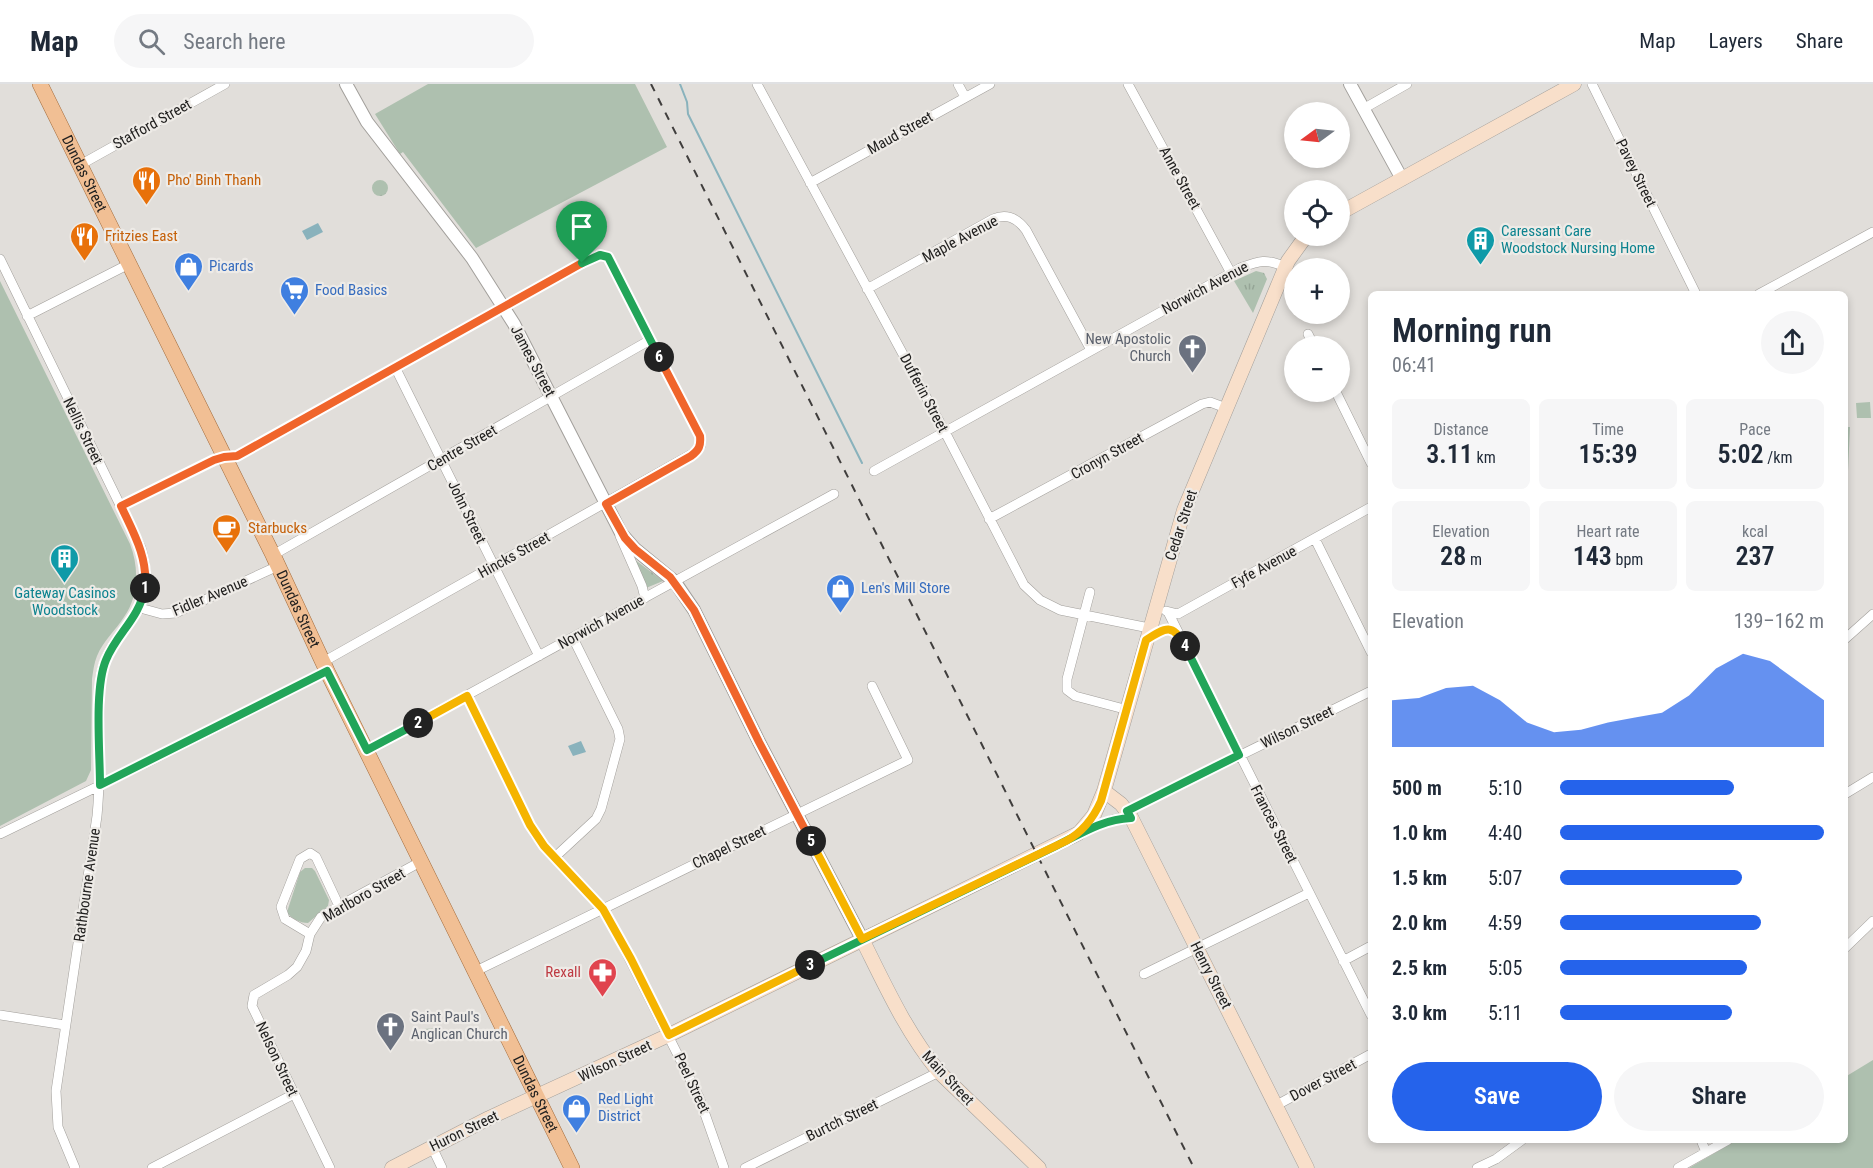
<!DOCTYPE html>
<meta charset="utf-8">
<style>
body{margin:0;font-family:"Roboto Condensed",sans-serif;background:#f6f6f7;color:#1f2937;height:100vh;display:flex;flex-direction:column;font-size:22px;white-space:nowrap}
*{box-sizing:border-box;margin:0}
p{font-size:20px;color:#747a83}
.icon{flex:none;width:33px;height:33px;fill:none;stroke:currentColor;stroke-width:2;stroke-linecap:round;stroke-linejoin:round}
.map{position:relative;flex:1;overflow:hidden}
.sheet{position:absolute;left:1368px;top:207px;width:480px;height:852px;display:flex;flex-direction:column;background:#fff;border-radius:9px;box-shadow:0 3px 9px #0003}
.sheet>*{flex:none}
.needle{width:39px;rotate:255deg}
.buttons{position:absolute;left:1284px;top:18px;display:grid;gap:12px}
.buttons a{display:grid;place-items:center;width:66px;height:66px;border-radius:50%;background:#fff;box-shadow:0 3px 9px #0003;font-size:30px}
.pin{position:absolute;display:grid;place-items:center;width:51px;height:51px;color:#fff;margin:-62px -26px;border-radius:50% 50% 50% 0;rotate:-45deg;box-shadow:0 0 6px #0007}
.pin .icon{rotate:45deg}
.km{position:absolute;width:30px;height:30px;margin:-15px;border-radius:50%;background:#222;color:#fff;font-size:16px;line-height:30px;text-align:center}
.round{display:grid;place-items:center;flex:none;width:63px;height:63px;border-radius:32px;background:#f6f6f7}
.overview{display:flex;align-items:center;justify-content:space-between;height:102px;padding:0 24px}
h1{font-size:33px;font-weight:600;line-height:45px}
.figures{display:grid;grid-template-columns:repeat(3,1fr);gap:9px;height:102px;padding:6px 24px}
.figures div{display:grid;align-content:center;border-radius:9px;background:#f6f6f7;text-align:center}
.figures b{font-size:26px;font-weight:600}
.figures small{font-size:16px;font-weight:400}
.figures p{font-size:16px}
.chart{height:168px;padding:12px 24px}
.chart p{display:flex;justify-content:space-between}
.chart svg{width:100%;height:108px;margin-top:6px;fill:#2563eb;opacity:.7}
.primary-button{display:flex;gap:12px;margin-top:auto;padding:12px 24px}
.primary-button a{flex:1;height:69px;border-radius:36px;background:#2563eb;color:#fff;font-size:24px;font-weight:600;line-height:69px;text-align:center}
.primary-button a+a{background:#f6f6f7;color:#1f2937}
ul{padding:0 24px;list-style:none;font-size:20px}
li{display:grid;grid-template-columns:96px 72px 1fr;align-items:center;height:45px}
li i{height:15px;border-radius:8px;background:#2563eb}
header{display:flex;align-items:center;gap:36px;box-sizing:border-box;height:84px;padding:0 30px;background:#fff;border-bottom:2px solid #e0e1e3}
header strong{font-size:28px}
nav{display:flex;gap:33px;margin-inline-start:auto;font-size:21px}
.search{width:420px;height:54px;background:#f6f6f7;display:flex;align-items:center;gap:15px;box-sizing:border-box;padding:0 21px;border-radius:33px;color:#747a83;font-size:22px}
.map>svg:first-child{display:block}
.grass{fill:url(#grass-tufts)}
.park{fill:#aec0af}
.water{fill:#89b2bc}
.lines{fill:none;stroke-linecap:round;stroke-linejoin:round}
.stream{stroke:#89b2bc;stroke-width:2}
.minor-casing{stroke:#a29f9b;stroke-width:10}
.tertiary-casing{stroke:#a29f9b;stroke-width:14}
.secondary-casing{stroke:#a29f9b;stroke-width:15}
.primary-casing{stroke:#a36c3d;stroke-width:16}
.minor{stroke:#fff;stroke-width:9}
.tertiary{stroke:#fff;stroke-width:12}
.secondary{stroke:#f8dfca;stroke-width:14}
.primary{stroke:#f1bf94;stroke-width:15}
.rail{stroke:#403e3d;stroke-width:2;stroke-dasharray:8 8;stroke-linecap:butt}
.split-1-casing{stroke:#fff;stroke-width:12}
.split-2-casing{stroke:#fff;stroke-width:12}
.split-3-casing{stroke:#fff;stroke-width:12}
.split-4-casing{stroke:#fff;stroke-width:12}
.split-5-casing{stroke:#fff;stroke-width:12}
.split-6-casing{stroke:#fff;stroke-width:12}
.split-7-casing{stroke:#fff;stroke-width:12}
.split-1{stroke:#f0652b;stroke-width:8}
.split-2{stroke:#22a559;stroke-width:8}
.split-3{stroke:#f5b400;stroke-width:8}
.split-4{stroke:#22a559;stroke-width:8}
.split-5{stroke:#f5b400;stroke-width:8}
.split-6{stroke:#f0652b;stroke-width:8}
.split-7{stroke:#22a559;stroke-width:8}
.labels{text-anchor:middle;stroke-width:4.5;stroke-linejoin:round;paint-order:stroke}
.street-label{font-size:15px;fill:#222120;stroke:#eeebe7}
.food-label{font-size:15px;fill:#c56008;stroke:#eeebe7;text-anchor:start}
.culture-label{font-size:15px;fill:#0d838f;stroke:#eeebe7;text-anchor:start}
.shop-label{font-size:15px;fill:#366cbe;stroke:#eeebe7;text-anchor:start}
.worship-label{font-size:15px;fill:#5b616d;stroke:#eeebe7;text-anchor:end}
.health-label{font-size:15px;fill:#be3a42;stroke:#eeebe7;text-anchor:end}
</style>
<header>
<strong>Map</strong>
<div class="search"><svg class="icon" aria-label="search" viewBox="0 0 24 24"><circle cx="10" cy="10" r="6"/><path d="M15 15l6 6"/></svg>Search here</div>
<nav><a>Map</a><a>Layers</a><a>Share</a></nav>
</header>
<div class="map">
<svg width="1873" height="1084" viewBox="0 0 1873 1084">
<defs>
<pattern id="grass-tufts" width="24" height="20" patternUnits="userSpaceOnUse" patternTransform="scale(1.5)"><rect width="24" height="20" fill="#aec0af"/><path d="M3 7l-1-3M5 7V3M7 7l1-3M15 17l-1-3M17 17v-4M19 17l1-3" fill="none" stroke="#95a596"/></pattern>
</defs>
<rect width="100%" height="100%" fill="#e1deda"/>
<!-- grass -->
<path class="grass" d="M372 104a8 8 0 1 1 16 0a8 8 0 1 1-16 0Z
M1256 187 1264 189 1267 195 1253 229 1234 197Z
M634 475 663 497 646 504Z
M440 944 427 956 420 954V948L423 945Z"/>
<!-- park -->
<path class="park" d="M428 0H635L667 63 476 164 403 68 400 70 375 30Z
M0 197 130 460C139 483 139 512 124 533 116 546 103 557 97 572 94 579 93 588 92 595L91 686 86 697 0 742Z
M1870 318 1871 334H1857L1856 319Z
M1845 343H1850L1848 387H1845Z
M305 784H312L315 787 329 816 328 822 308 839C300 839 290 834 287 828L300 788Z
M1873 976V1084H1689L1737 1056H1845V993Z"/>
<!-- water -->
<path class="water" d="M318 139 323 148 307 156 302 147Z
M581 657 586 668 573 672 568 662Z"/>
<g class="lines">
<!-- stream -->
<path class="stream" d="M680 0 687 18 688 30 862 379"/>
<defs>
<path id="minor" d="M757 0 945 348 1024 501 1040 516 1060 526 1149 544
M958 0 965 13
M1128 0 1231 189
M1592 0 1696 210
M1363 25 1407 0
M80 81 225 0
M810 99 990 0
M0 175 141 464C161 533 113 537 101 590 98 606 100 624 100 640 100 671 100 701 97 732L56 1007 58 1043 75 1084
M867 205 993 135C1007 129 1017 134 1026 146L1091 266
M1759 210 1873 148
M27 232 129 180
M1308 250 1314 262
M395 283 539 572
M1336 308 1371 379
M874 387 1240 184C1259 177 1266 174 1285 183
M121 422 215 376 224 373 237 372 595 172 600 171 608 173 700 352 701 361 697 367 323 578
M989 435 1202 320 1210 318 1226 324
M620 452 642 502 645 514
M1315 455 1371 568
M273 471 650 256
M1090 508 1067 595V606L1075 612 1128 626
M140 524 162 530 176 529 278 482
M1166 527 1178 530 1371 423
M1168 528 1371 931
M1845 555 1873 530
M1146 556C1157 549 1166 541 1178 549
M467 612 535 750 544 762 603 825 616 848 699 1013 724 1084
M367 666 834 410
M1845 710 1873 693
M1127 727 1371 607
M1082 748 1115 735 1131 734
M0 750 150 677 327 587
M555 773 596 735 601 725 620 655 618 645 573 554
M310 850 285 835 281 823 300 775 310 769 316 773 339 822
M1845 864 1873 837
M1343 877 1371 862
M476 887 908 676 872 602
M1144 890 1309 809
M0 931 65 941
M1275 1022 1371 970
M1701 1056 1706 1068
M432 1063 442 1084
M152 1084 294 1010
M330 1084 252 922 254 911 288 891 297 883 306 867 310 850 321 833 339 822 422 777
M745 1084 939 988
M1477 1084 1496 1075 1522 1056
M1678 1084 1728 1056"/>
<path id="tertiary" d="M346 0 367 38 472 174 514 240 621 449 635 465 675 498 694 526 759 658 862 855
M1350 0 1402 95"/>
<path id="secondary" d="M1340 129 1574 0
M1104 707 1121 720 1131 733 1307 1084
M862 855C885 901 906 948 939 988L1039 1084
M392 1084 489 1034 669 951 1079 749 1094 731 1104 707 1184 426 1288 177 1306 152"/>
<g id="primary">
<path id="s1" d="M40 0 273 471 327 587 572 1084"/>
</g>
</defs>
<!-- minor casing -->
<use href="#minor" class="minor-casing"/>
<!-- tertiary casing -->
<use href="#tertiary" class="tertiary-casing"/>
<!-- secondary casing -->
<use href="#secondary" class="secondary-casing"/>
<!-- primary casing -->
<use href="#primary" class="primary-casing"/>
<!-- minor -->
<use href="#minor" class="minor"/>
<!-- tertiary -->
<use href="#tertiary" class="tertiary"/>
<!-- secondary -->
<use href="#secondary" class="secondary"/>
<!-- primary -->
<use href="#primary" class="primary"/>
<!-- rail -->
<path class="rail" d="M651 0 1194 1084"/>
</g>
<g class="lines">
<defs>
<path id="split-1" d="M145 504C148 473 133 448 121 422L214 376 224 373 237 372 582 179"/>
<path id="split-2" d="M145 504C139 535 117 549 106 576 94 604 100 669 100 701L327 587 367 666 418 639"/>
<path id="split-3" d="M418 639 467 612 530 741 544 762 603 825 631 875 669 951 810 881"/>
<path id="split-4" d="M810 881 1056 762C1080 750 1103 735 1131 734L1127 727 1239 671 1185 562"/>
<path id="split-5" d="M811 757 862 855 1066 757C1083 748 1093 735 1101 717L1146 556C1166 543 1173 539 1185 562"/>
<path id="split-6" d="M659 273 700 352C701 362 699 366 691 372L606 420 625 454 635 465 670 493 694 526 759 658 811 757"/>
<path id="split-7" d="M582 179 600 171 608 173 659 273"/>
</defs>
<!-- split-1 casing -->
<use href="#split-1" class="split-1-casing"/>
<!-- split-2 casing -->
<use href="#split-2" class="split-2-casing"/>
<!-- split-3 casing -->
<use href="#split-3" class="split-3-casing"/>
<!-- split-4 casing -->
<use href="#split-4" class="split-4-casing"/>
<!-- split-5 casing -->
<use href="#split-5" class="split-5-casing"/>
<!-- split-6 casing -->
<use href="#split-6" class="split-6-casing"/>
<!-- split-7 casing -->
<use href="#split-7" class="split-7-casing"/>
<!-- split-1 -->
<use href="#split-1" class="split-1"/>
<!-- split-2 -->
<use href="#split-2" class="split-2"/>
<!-- split-3 -->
<use href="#split-3" class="split-3"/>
<!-- split-4 -->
<use href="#split-4" class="split-4"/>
<!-- split-5 -->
<use href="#split-5" class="split-5"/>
<!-- split-6 -->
<use href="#split-6" class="split-6"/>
<!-- split-7 -->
<use href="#split-7" class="split-7"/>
</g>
<!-- icons -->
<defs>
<symbol id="restaurant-pin" viewBox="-11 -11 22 30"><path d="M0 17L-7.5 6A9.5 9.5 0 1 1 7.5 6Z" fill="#e8710a" stroke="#eeebe7"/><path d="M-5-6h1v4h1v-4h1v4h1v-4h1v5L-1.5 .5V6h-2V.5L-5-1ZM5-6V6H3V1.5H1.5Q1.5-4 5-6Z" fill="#fff"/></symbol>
<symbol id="building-pin" viewBox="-11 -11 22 30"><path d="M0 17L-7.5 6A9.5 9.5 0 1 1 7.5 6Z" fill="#0f9aa8" stroke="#eeebe7"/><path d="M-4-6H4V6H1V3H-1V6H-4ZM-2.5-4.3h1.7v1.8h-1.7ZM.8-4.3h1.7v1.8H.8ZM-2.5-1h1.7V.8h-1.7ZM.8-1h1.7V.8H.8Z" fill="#fff"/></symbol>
<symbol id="shop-pin" viewBox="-11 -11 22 30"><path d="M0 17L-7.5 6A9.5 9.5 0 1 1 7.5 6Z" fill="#3f7fe0" stroke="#eeebe7"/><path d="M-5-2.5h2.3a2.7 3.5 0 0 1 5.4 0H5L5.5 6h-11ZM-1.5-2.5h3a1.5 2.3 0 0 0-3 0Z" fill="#fff"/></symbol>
<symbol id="supermarket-pin" viewBox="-11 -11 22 30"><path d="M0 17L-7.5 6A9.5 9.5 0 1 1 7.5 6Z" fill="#3f7fe0" stroke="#eeebe7"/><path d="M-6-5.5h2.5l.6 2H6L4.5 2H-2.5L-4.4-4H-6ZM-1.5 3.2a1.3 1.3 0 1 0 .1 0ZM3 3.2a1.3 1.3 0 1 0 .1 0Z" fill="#fff"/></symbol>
<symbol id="church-pin" viewBox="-11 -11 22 30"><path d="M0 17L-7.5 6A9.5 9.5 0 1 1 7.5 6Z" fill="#6b7280" stroke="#eeebe7"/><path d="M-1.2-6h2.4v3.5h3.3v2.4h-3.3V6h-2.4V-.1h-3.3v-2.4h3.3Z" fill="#fff"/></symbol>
<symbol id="cafe-pin" viewBox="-11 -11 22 30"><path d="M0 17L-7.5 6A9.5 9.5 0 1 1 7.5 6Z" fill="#e8710a" stroke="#eeebe7"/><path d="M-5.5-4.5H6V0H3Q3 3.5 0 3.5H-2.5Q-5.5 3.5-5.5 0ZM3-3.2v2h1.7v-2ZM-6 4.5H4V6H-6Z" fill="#fff"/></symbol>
<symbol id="pharmacy-pin" viewBox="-11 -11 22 30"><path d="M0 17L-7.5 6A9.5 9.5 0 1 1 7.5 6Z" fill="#e0444e" stroke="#eeebe7"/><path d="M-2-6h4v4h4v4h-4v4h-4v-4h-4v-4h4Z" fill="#fff"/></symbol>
</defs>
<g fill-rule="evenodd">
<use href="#restaurant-pin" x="130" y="80" width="33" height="45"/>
<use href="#restaurant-pin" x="68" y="136" width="33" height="45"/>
<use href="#building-pin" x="1464" y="140" width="33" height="45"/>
<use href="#shop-pin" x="172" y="166" width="33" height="45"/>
<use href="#supermarket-pin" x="278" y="190" width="33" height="45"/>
<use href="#church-pin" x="1176" y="248" width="33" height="45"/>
<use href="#cafe-pin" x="210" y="428" width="33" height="45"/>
<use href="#building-pin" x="48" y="458" width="33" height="45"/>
<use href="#shop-pin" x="824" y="488" width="33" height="45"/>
<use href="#pharmacy-pin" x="586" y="872" width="33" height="45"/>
<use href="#church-pin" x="374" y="926" width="33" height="45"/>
<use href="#shop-pin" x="560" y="1008" width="33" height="45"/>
</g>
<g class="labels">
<!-- street labels -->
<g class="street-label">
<text transform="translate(152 40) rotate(-29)" y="5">Stafford Street</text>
<text transform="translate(900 49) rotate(-29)" y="5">Maud Street</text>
<text dy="5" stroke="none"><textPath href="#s1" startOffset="100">Dundas Street</textPath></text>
<text transform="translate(1636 89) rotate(64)" y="5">Pavey Street</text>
<text transform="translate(1180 94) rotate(61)" y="5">Anne Street</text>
<text transform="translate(960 155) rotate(-28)" y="5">Maple Avenue</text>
<text transform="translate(1205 204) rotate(-28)" y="5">Norwich Avenue</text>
<text transform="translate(533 277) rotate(62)" y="5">James Street</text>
<text transform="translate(924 309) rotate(62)" y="5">Dufferin Street</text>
<text transform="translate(83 347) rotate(64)" y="5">Nellis Street</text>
<text transform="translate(462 364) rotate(-30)" y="5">Centre Street</text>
<text transform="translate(1107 372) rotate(-29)" y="5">Cronyn Street</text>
<text transform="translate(467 428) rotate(64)" y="5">John Street</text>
<text transform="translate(1181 441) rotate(-72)" y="5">Cedar Street</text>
<text transform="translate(514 471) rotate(-29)" y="5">Hincks Street</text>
<text transform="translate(1264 483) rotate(-29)" y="5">Fyfe Avenue</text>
<text transform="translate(210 512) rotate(-23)" y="5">Fidler Avenue</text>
<text dy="5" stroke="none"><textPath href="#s1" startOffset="585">Dundas Street</textPath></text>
<text transform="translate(601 538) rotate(-29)" y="5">Norwich Avenue</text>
<text transform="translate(1297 643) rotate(-26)" y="5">Wilson Street</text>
<text transform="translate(1274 740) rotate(63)" y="5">Frances Street</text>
<text transform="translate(729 763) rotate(-26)" y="5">Chapel Street</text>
<text transform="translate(87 801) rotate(-82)" y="5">Rathbourne Avenue</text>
<text transform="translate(364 811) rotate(-30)" y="5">Marlboro Street</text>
<text transform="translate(1211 891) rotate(63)" y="5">Henry Street</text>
<text transform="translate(277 975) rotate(65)" y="5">Nelson Street</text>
<text transform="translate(615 977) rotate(-25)" y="5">Wilson Street</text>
<text transform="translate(948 994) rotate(47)" y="5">Main Street</text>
<text transform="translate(1323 996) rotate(-28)" y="5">Dover Street</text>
<text transform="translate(692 999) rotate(65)" y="5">Peel Street</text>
<text dy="5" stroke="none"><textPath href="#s1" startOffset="1125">Dundas Street</textPath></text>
<text transform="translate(842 1036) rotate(-26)" y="5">Burtch Street</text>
<text transform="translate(464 1047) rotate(-26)" y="5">Huron Street</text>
</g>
<!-- food labels -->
<g class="food-label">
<text x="167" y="101">Pho' Binh Thanh</text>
<text x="105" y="157">Fritzies East</text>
<text x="248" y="449">Starbucks</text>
</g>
<!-- culture labels -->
<g class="culture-label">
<text x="1501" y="152">Caressant Care<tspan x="1501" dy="17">Woodstock Nursing Home</tspan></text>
<text x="65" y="514" text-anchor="middle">Gateway Casinos<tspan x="65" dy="17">Woodstock</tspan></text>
</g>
<!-- shop labels -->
<g class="shop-label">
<text x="209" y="187">Picards</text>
<text x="315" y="211">Food Basics</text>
<text x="861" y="509">Len's Mill Store</text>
<text x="598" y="1020">Red Light<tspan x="598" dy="17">District</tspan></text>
</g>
<!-- worship labels -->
<g class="worship-label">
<text x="1171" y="260">New Apostolic<tspan x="1171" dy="17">Church</tspan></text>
<text x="411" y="938" text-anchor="start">Saint Paul's<tspan x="411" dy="17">Anglican Church</tspan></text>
</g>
<!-- health labels -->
<g class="health-label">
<text x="581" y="893">Rexall</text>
</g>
</g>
</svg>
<div class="buttons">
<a><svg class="needle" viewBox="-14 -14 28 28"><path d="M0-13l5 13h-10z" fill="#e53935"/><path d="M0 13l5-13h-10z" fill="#747a83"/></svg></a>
<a><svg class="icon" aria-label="locate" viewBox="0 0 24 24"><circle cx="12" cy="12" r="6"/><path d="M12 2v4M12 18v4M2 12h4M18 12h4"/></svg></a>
<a>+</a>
<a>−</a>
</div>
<div class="pin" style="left:582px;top:179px;background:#1e9e55"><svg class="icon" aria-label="arrive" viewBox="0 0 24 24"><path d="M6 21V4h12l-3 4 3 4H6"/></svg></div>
<b class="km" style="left:145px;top:504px">1</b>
<b class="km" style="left:418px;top:639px">2</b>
<b class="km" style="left:810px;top:881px">3</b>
<b class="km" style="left:1185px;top:562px">4</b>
<b class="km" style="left:811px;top:757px">5</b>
<b class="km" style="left:659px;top:273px">6</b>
<section class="sheet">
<div class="overview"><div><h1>Morning run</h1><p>06:41</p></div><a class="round"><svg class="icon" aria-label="share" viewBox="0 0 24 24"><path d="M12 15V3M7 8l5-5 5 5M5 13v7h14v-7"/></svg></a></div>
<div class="figures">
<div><p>Distance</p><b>3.11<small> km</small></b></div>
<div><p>Time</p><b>15:39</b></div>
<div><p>Pace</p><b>5:02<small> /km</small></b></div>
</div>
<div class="figures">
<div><p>Elevation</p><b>28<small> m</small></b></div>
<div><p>Heart rate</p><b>143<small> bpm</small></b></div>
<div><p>kcal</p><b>237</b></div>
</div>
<div class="chart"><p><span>Elevation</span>139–162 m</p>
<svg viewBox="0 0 160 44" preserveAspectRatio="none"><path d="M0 44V25L10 24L20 20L30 19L40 25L50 34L60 38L70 37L80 34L90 32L100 30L110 23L120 12L130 6L140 9L150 17L160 25V44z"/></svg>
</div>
<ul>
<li><b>500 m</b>5:10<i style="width:66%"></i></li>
<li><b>1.0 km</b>4:40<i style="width:100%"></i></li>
<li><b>1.5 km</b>5:07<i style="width:69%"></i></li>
<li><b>2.0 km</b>4:59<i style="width:76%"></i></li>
<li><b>2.5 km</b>5:05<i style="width:71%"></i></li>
<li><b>3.0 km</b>5:11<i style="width:65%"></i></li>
</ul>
<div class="primary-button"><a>Save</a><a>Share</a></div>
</section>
</div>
